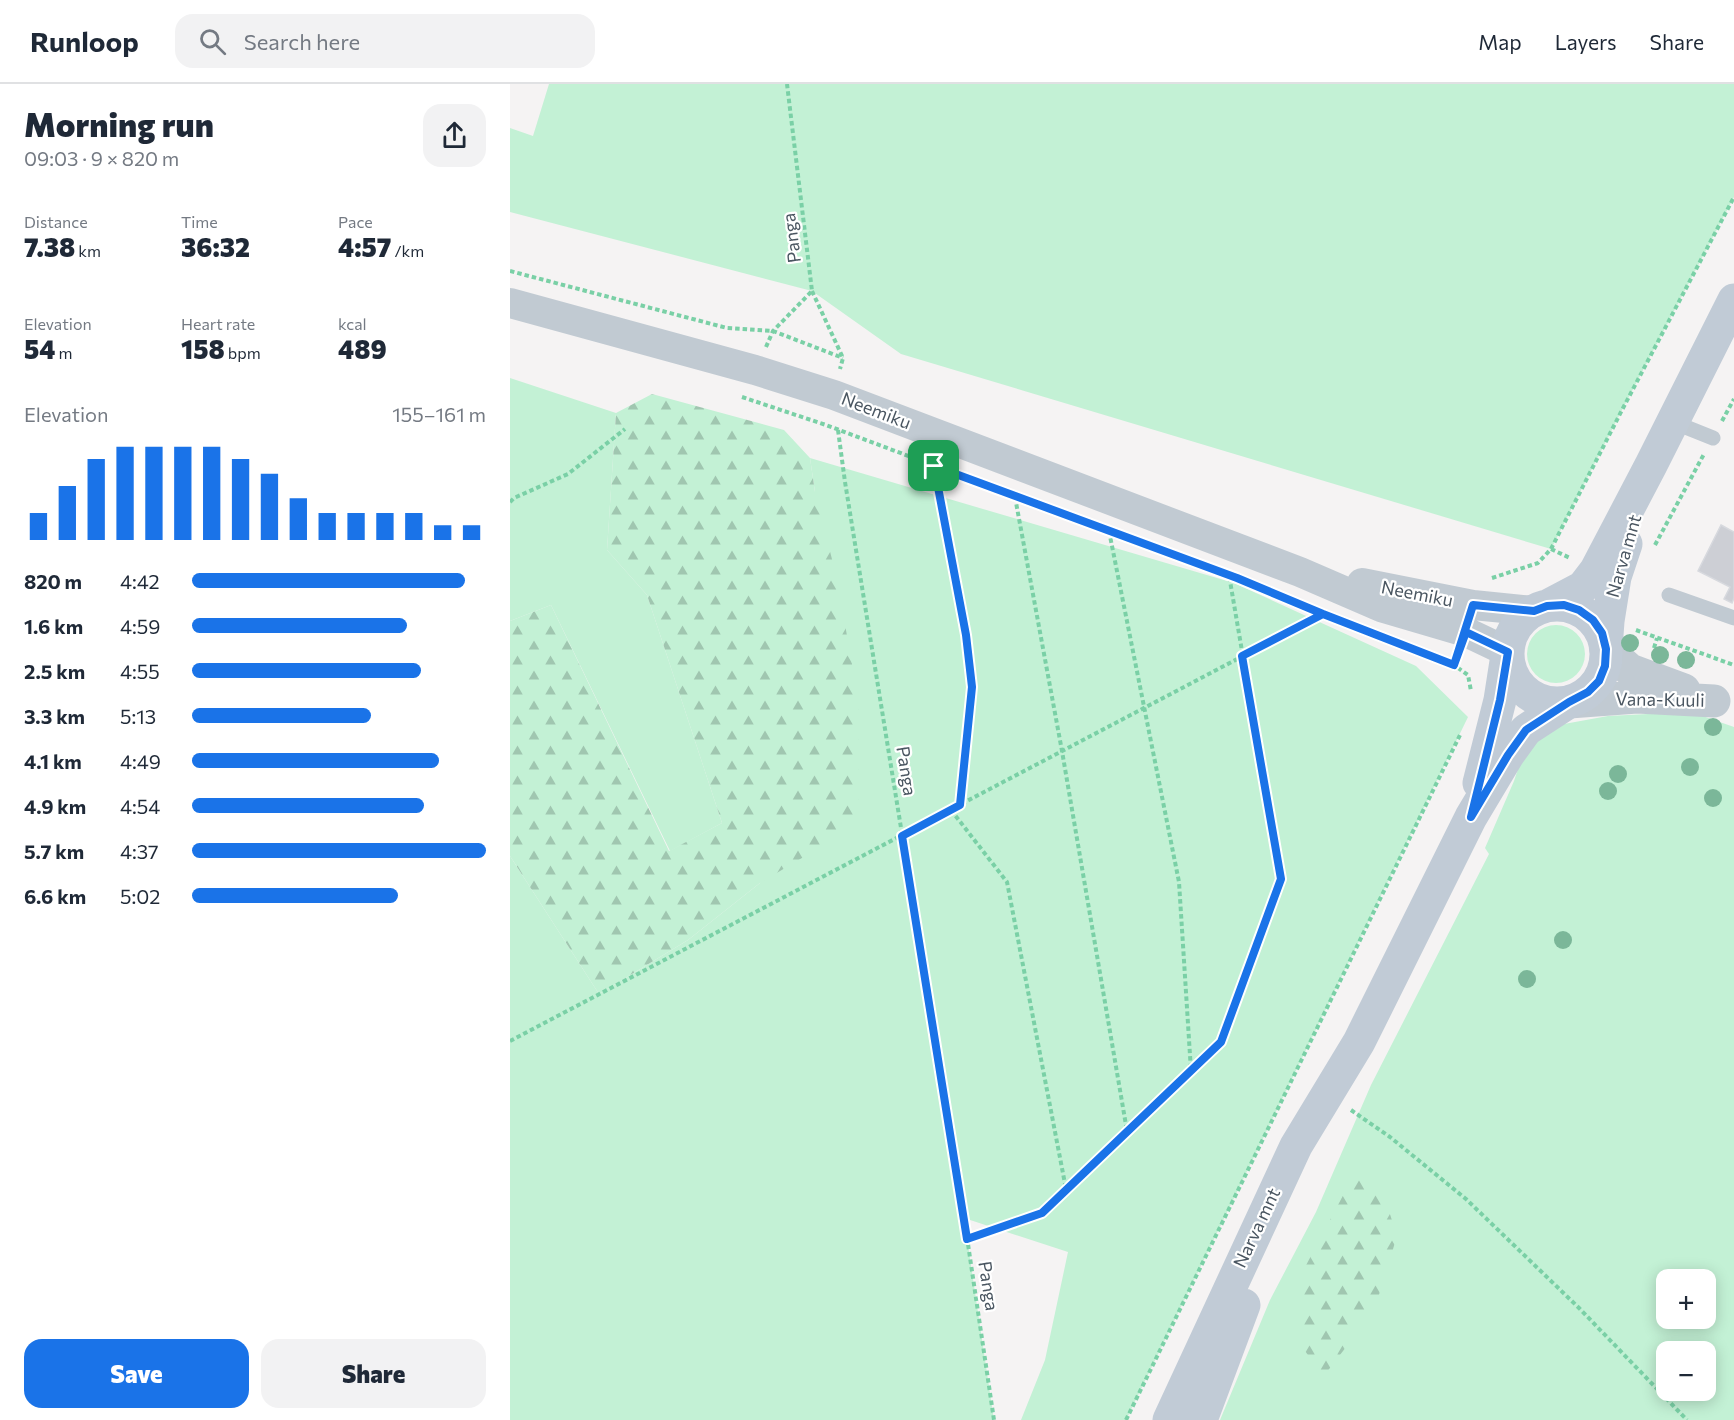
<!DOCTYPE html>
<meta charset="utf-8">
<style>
body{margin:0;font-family:Commissioner,sans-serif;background:#f2f2f3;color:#1f2937;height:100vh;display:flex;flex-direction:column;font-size:22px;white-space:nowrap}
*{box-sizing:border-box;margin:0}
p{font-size:20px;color:#747a83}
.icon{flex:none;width:33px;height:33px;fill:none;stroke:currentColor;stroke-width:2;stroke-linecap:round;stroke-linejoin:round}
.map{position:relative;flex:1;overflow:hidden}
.details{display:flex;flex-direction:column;background:#fff;width:510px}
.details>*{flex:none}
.controls{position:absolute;left:1146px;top:1185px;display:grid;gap:12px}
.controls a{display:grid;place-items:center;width:60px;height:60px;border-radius:12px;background:#fff;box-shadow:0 3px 15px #0003;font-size:30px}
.pin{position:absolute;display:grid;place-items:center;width:51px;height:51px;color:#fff;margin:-26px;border-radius:12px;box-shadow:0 3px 9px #0006}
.round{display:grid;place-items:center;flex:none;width:63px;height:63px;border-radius:18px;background:#f2f2f3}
.head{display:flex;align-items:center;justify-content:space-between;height:102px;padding:0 24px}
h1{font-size:33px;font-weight:800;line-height:45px}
.metrics{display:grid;grid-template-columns:repeat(3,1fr);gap:9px;height:102px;padding:6px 24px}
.metrics div{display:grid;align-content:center}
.metrics b{font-size:26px;font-weight:800}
.metrics small{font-size:16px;font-weight:400}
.metrics p{font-size:16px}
.chart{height:168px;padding:12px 24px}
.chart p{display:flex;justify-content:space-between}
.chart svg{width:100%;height:108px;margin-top:6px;stroke:#1a73e8;stroke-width:6}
.action{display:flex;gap:12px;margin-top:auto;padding:12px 24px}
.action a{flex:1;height:69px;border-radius:18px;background:#1a73e8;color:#fff;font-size:24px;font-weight:800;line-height:69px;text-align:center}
.action a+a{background:#f2f2f3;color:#1f2937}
ul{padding:0 24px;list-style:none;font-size:20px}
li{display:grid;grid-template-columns:96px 72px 1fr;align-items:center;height:45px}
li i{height:15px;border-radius:8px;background:#1a73e8}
header{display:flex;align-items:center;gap:36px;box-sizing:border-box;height:84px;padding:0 30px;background:#fff;border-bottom:2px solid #e0e1e3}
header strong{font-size:28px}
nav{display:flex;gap:33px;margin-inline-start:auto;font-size:21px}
.search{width:420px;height:54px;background:#f2f2f3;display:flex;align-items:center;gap:15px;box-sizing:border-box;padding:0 21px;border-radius:18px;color:#747a83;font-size:22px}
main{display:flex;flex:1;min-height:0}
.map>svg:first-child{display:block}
.grass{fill:#c3f1d5;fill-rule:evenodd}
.forest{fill:url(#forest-firs)}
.building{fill:#cdcfd5;stroke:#d7d9de;stroke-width:1.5}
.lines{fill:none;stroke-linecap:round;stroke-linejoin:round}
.path{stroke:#7ad0a6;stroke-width:4;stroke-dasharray:4.5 3;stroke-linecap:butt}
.service{stroke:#c1cad2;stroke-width:15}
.minor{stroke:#c1cad2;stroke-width:30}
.tertiary{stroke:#c1cad2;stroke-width:33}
.secondary{stroke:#c1cbd6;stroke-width:33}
.tree{fill:#7bb799}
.route-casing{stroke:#fff;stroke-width:12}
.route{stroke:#1a73e8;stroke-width:8}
.labels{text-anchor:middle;stroke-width:4.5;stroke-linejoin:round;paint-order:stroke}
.street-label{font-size:18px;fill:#4a5661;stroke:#fff}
</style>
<header>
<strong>Runloop</strong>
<div class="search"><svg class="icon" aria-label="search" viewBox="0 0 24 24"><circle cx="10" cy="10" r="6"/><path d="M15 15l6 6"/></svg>Search here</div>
<nav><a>Map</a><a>Layers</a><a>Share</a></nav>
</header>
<main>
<section class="details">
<div class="head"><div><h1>Morning run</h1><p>09:03 · 9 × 820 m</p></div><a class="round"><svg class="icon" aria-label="share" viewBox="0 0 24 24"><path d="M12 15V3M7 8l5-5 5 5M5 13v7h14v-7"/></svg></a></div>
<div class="metrics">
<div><p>Distance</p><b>7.38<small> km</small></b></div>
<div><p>Time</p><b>36:32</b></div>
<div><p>Pace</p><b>4:57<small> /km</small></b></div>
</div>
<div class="metrics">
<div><p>Elevation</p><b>54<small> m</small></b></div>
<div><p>Heart rate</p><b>158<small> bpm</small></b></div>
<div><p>kcal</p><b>489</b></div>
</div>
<div class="chart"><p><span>Elevation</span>155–161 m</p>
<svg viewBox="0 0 160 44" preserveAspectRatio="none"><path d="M5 44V33M15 44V22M25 44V11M35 44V6M45 44V6M55 44V6M65 44V6M75 44V11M85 44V17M95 44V27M105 44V33M115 44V33M125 44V33M135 44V33M145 44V38M155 44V38"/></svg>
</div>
<ul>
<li><b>820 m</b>4:42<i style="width:93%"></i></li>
<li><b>1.6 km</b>4:59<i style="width:73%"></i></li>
<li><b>2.5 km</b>4:55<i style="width:78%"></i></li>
<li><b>3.3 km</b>5:13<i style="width:61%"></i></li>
<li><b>4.1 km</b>4:49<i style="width:84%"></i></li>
<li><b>4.9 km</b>4:54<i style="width:79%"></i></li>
<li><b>5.7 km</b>4:37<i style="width:100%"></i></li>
<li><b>6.6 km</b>5:02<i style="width:70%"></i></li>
</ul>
<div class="action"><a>Save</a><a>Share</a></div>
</section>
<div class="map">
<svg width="1224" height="1336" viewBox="0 0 1224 1336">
<defs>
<pattern id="forest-firs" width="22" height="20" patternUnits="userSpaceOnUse" patternTransform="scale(1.5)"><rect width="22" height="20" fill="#c3f1d5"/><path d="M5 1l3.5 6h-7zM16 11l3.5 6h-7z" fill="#a0c6b0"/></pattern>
</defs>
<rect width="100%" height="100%" fill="#f5f3f3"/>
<!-- grass -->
<path class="grass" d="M39 0H1224V113L1112 326 1041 465 391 270 302 207 0 128V44L23 52Z
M0 294 106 329 97 466 137 511 212 739 160 767 41 521 0 537Z
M300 374 724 499 906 582 958 633 616 1336H511L535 1276 558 1168 454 1134 484 1336H0V772L89 910 178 856 250 799 305 408Z
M1017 570a29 29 0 1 1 58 0a29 29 0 1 1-58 0Z
M1138 630H1187L1224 643V1336H710L760 1216 806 1128 861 1001 979 770 975 764 1004 697 1012 673 1032 653 1054 640 1098 632ZM1156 1196H1196V1234H1156ZM1156 1268H1196V1306H1156Z"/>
<!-- forest -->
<path class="forest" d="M142 310 274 346 300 374 305 408 327 495 349 620V740L250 799 178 856 89 910 0 772V537L41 521 159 767 212 739 137 511 97 466 106 329Z
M846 1087 869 1096 887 1152 868 1214 843 1254 813 1293 791 1261 793 1187Z"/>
<!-- building -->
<path class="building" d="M1211 441 1224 448V514L1222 519 1214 515 1220 503 1188 487Z"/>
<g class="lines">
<!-- path -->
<path class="path" d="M0 187 217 244 263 247 333 274
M302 207 333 274 330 285
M256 263 263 247 302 207 277 0
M232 313 316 341 574 438
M1212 337 1224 315
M328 346 335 398 454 1133 484 1336
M424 382 456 551 462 603 450 720
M505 413 552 667 617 1047
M0 418 4 414 58 390 115 345
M599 447 669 798 681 987
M1145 461 1194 370
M1041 465 1060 474
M982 494 1028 479 1041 465 1112 326 1224 113
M1126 546 1224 581
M880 556 944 581
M1144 564 1147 554
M947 571 944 581 958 591 961 607
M441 726 497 798 556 1105
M0 957 813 530
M841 1026 880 1053 956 1115 1069 1224 1177 1336
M457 1155 532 1129 711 958 771 795 719 491
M616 1336 950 651"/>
<!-- service -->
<path class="service" d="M1163 338 1203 354
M1159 511 1224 534"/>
<!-- minor -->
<path class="minor" d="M0 219 245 286 324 311 790 488 871 523 956 548 998 568
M852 499 963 521 1024 527"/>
<!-- tertiary -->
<path class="tertiary" d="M1096 565 1120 586 1174 606
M1059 618 1127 613 1204 617"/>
<!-- secondary -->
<path class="secondary" d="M998 570a49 49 0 1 1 98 0a49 49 0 1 1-98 0Z
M1037 522 1073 503 1086 486 1141 381 1224 216
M1096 565 1098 537 1105 493 1116 460
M969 699 990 616 997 571
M659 1336 786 1062 849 958 961 733 998 671 1016 646 1059 618
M691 1336 734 1221"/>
</g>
<!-- trees -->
<g class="tree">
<circle cx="1120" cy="559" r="9"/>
<circle cx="1150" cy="571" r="9"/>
<circle cx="1176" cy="576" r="9"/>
<circle cx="1203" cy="643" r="9"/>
<circle cx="1180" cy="683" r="9"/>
<circle cx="1108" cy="690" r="9"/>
<circle cx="1098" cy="707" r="9"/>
<circle cx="1203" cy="714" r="9"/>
<circle cx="1053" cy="856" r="9"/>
<circle cx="1017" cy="895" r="9"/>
</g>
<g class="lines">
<defs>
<path id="route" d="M424 382 456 551 462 603 450 721 392 752 457 1155 532 1129 711 958 771 795 732 572 813 530 944 581 956 548 998 568 990 616 961 733 998 671 1016 646 1059 618 1078 608 1089 597 1095 582 1096 565 1092 549 1083 536 1069 526 1054 521 1037 522 1024 527 963 521 944 581 813 530 727 494 424 382"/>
</defs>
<!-- route casing -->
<use href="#route" class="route-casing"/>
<!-- route -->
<use href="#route" class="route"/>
</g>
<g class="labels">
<!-- street labels -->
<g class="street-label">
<text transform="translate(282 154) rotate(-97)" y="6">Panga</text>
<text transform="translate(366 327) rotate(21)" y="6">Neemiku</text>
<text transform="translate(1114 472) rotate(-74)" y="6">Narva mnt</text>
<text transform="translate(907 510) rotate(11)" y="6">Neemiku</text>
<text transform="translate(1150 616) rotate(1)" y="6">Vana-Kuuli</text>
<text transform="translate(396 687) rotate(81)" y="6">Panga</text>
<text transform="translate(747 1144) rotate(-65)" y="6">Narva mnt</text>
<text transform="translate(478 1202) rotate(81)" y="6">Panga</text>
</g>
</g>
</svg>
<div class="controls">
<a>+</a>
<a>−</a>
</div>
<div class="pin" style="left:424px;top:382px;background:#1e9e55"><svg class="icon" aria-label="arrive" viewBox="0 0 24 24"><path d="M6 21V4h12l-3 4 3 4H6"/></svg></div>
</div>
</main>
